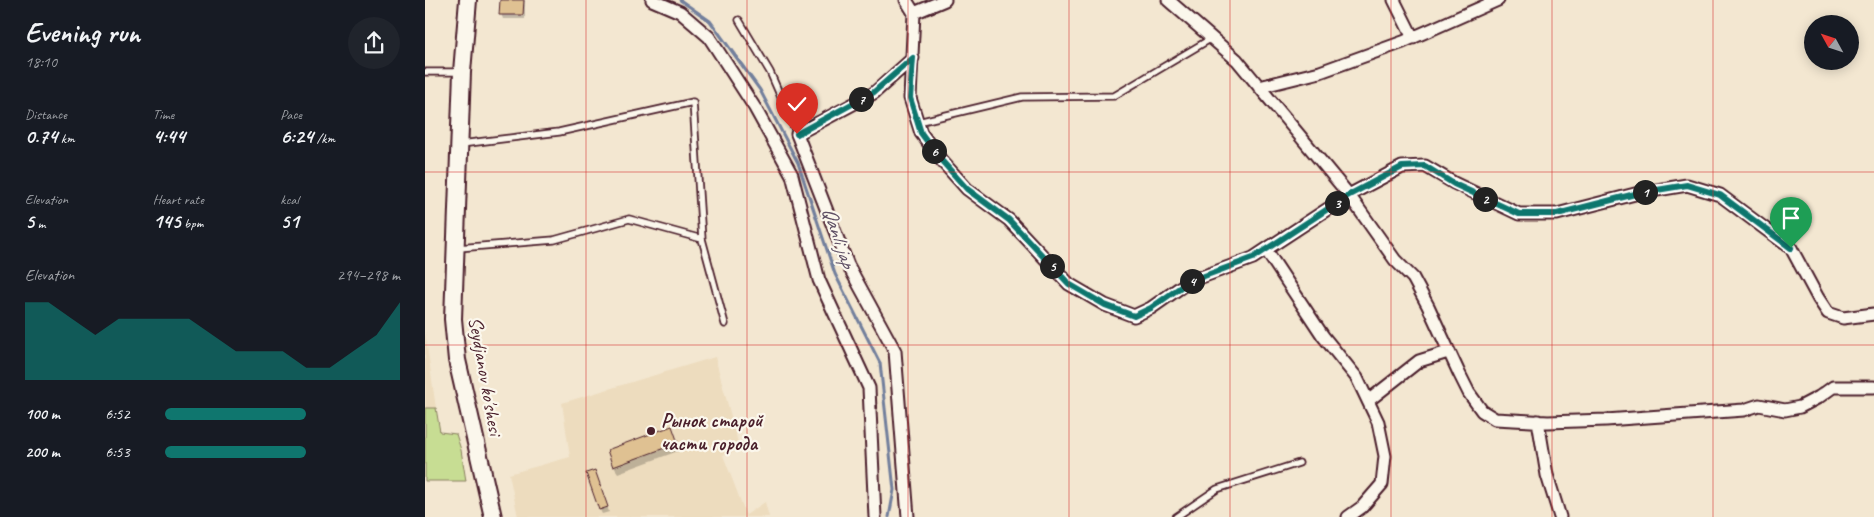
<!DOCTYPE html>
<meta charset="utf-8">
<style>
body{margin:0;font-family:Caveat,sans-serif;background:#20242c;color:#f1f3f6;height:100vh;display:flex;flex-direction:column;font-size:19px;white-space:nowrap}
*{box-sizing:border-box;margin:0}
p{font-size:16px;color:#9ea1a6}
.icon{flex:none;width:28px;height:28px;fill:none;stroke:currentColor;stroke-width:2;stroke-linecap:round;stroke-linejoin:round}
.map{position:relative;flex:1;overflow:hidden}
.drawer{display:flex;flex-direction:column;background:#171b24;width:425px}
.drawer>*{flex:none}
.needle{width:32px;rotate:310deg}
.tools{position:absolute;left:1379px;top:15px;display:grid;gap:10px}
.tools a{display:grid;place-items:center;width:55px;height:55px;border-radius:50%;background:#171b24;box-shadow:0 2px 12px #0003;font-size:25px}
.pin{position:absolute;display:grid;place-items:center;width:42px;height:42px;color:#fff;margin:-51px -21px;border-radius:50% 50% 50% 0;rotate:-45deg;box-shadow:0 0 5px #0007}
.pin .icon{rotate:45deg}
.km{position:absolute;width:25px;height:25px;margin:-12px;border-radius:50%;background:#222;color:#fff;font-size:14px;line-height:25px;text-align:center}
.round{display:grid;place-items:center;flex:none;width:52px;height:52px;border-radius:26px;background:#20242c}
.overview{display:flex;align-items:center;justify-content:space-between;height:85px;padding:0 25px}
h1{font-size:28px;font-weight:600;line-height:38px}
.stats{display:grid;grid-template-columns:repeat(3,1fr);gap:8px;height:85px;padding:5px 25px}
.stats div{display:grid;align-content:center}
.stats b{font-size:21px;font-weight:600}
.stats small{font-size:14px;font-weight:400}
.stats p{font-size:14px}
.chart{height:140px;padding:10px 25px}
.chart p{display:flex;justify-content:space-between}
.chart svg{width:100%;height:90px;margin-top:5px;fill:#0f766e;opacity:.7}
ul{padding:0 25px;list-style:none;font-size:16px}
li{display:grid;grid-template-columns:80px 60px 1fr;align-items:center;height:38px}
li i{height:12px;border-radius:6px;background:#0f766e}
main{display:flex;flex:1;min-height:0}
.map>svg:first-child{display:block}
.built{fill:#eddcbe}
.green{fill:#c7dd93;stroke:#887e5f}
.shadow{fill:#0003}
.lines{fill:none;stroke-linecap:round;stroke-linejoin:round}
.stream{stroke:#727f9c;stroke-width:3}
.building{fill:#dfc192;stroke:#4a1f2b}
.lane-casing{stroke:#4a1f2b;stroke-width:9}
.street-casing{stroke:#4a1f2b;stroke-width:15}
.secondary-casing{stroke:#4a1f2b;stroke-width:20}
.lane{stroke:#fbf7ec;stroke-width:5.5}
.street{stroke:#fbf7ec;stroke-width:11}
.secondary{stroke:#fbf7ec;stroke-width:16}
.route-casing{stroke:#fff;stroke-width:10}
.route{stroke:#0f766e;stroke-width:6}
.grid{fill:none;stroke:#d62828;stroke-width:1;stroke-opacity:0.55}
.poi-dot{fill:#4a1f2b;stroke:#fbf7ec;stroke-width:2}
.labels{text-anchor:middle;stroke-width:4.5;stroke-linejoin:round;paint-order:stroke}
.street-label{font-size:20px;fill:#4a1f2b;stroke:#fbf7ec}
.poi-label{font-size:20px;font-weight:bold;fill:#4a1f2b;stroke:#fbf7ec;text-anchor:start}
.water-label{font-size:21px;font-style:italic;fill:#5e4f64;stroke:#fbf7ec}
</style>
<main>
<section class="drawer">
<div class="overview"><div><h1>Evening run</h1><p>18:10</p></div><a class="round"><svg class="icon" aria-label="share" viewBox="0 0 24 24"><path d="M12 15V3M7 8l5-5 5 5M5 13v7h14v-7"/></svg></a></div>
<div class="stats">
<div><p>Distance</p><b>0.74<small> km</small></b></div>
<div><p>Time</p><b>4:44</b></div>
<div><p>Pace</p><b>6:24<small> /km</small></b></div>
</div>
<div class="stats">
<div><p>Elevation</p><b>5<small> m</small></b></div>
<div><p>Heart rate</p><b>145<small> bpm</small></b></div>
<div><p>kcal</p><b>51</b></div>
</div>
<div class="chart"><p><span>Elevation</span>294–298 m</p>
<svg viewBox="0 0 160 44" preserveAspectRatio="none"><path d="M0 44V6L10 6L20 14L30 22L40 14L50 14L60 14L70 14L80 22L90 30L100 30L110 30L120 38L130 38L140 30L150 22L160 6V44z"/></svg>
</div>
<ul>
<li><b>100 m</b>6:52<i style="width:60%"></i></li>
<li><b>200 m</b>6:53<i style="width:60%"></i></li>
</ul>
</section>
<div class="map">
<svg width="1449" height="517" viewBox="0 0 1449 517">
<rect width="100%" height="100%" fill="#f3e7d1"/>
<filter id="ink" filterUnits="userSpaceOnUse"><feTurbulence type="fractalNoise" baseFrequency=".02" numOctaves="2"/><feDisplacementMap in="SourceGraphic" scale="10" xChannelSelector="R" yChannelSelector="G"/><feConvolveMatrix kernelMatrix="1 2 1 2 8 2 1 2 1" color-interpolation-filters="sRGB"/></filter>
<g filter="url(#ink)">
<!-- built -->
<path class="built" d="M0 332 11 408H0Z
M290 357 315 450 298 455 321 515 340 502 344 517H93L84 474 145 457 137 403Z"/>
<!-- green -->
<path class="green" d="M0 408H11L15 432 31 434 36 450 41 481H0Z"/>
<!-- shadow -->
<path class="shadow" d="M76 0H100V19H78L76 14Z
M247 428 256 450 193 473 189 467Z
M172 475 184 512 177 514 175 510Z"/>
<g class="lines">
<!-- stream -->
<path class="stream" d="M255 0 285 21 335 90 373 163 410 274 455 363 469 490 464 517"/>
</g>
<!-- building -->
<path class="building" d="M75 0H99L98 15H74Z
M247 426 253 443 188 467 182 450Z
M170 470 183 507 174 510 161 473Z"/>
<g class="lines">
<defs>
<path id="lane" d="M314 20 345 72 372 134
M0 72H35
M493 122 597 97 689 96 787 38
M36 144 134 132 268 102 277 239 300 324
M33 248 129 240 204 219 277 239
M751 517 792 489 874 463"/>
<path id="street" d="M227 0 255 12 284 37 330 108 367 175 394 280 444 388 450 517
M481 0 489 13 485 98 496 133 516 160 542 189 584 220 644 284 680 305 709 316 726 308 763 282 828 258 924 195 977 167 1000 166 1029 183 1094 214H1132L1214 193 1262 185 1295 195 1366 248 1393 298 1403 313 1418 318 1449 314
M743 0 812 60 924 195 970 260 988 278 1003 306 1034 373 1044 393 1057 411 1070 419 1123 422 1181 420 1319 410 1334 405 1360 410 1375 407 1394 397 1408 387H1449
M969 0 988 38
M489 13 520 0
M834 87 895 72 978 42 1073 0
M841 250 898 336 932 378 953 422 960 456 957 484 937 507 923 517
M943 401 994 361 1023 352
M1113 421 1122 475 1135 517
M483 517 470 351 423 265 372 134 449 93 488 58"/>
<path id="secondary" d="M43 0 37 72 28 319 32 360 68 517"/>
</defs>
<!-- lane casing -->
<use href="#lane" class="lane-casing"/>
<!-- street casing -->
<use href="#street" class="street-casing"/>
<!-- secondary casing -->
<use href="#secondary" class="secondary-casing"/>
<!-- lane -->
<use href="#lane" class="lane"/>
<!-- street -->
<use href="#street" class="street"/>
<!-- secondary -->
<use href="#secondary" class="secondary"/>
</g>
</g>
<g class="lines" filter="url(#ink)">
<defs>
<path id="route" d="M372 134 449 92 488 58 485 98 496 133 516 160 542 189 584 220 644 284 680 305 709 316 726 308 763 282 828 258 924 195 977 167 1000 166 1029 184 1094 214H1132L1214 193 1262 185 1295 195 1366 248"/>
</defs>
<!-- route casing -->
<use href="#route" class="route-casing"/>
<!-- route -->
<use href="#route" class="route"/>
</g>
<!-- grid -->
<path class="grid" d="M161 0V517M322 0V517M483 0V517M644 0V517M805 0V517M966 0V517M1127 0V517M1288 0V517M0 172H1449M0 345H1449"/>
<!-- markers -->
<circle class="poi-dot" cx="226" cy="431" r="5"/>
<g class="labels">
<!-- street labels -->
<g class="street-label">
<text transform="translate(61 376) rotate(80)" y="7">Seydjanov ko'shesi</text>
</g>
<!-- poi labels -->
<g class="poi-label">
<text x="236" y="427">Рынок старой<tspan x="236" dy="23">части города</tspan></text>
</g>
<!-- water labels -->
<g class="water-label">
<text transform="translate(414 237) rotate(71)" y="7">Qanli jap</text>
</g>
</g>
</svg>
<div class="tools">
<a><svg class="needle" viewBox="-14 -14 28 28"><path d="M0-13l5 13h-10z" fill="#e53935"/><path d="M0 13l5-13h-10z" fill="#9ea1a6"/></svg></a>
</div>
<div class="pin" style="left:1366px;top:248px;background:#1e9e55"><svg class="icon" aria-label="arrive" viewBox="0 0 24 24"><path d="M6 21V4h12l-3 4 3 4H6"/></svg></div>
<div class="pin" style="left:372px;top:134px;background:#d93025"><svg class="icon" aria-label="check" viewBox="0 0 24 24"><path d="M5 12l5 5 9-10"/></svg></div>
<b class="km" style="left:1220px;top:192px">1</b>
<b class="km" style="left:1060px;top:199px">2</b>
<b class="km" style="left:912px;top:203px">3</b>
<b class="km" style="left:767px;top:281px">4</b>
<b class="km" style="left:627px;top:266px">5</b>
<b class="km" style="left:509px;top:151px">6</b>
<b class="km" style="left:436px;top:99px">7</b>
</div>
</main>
